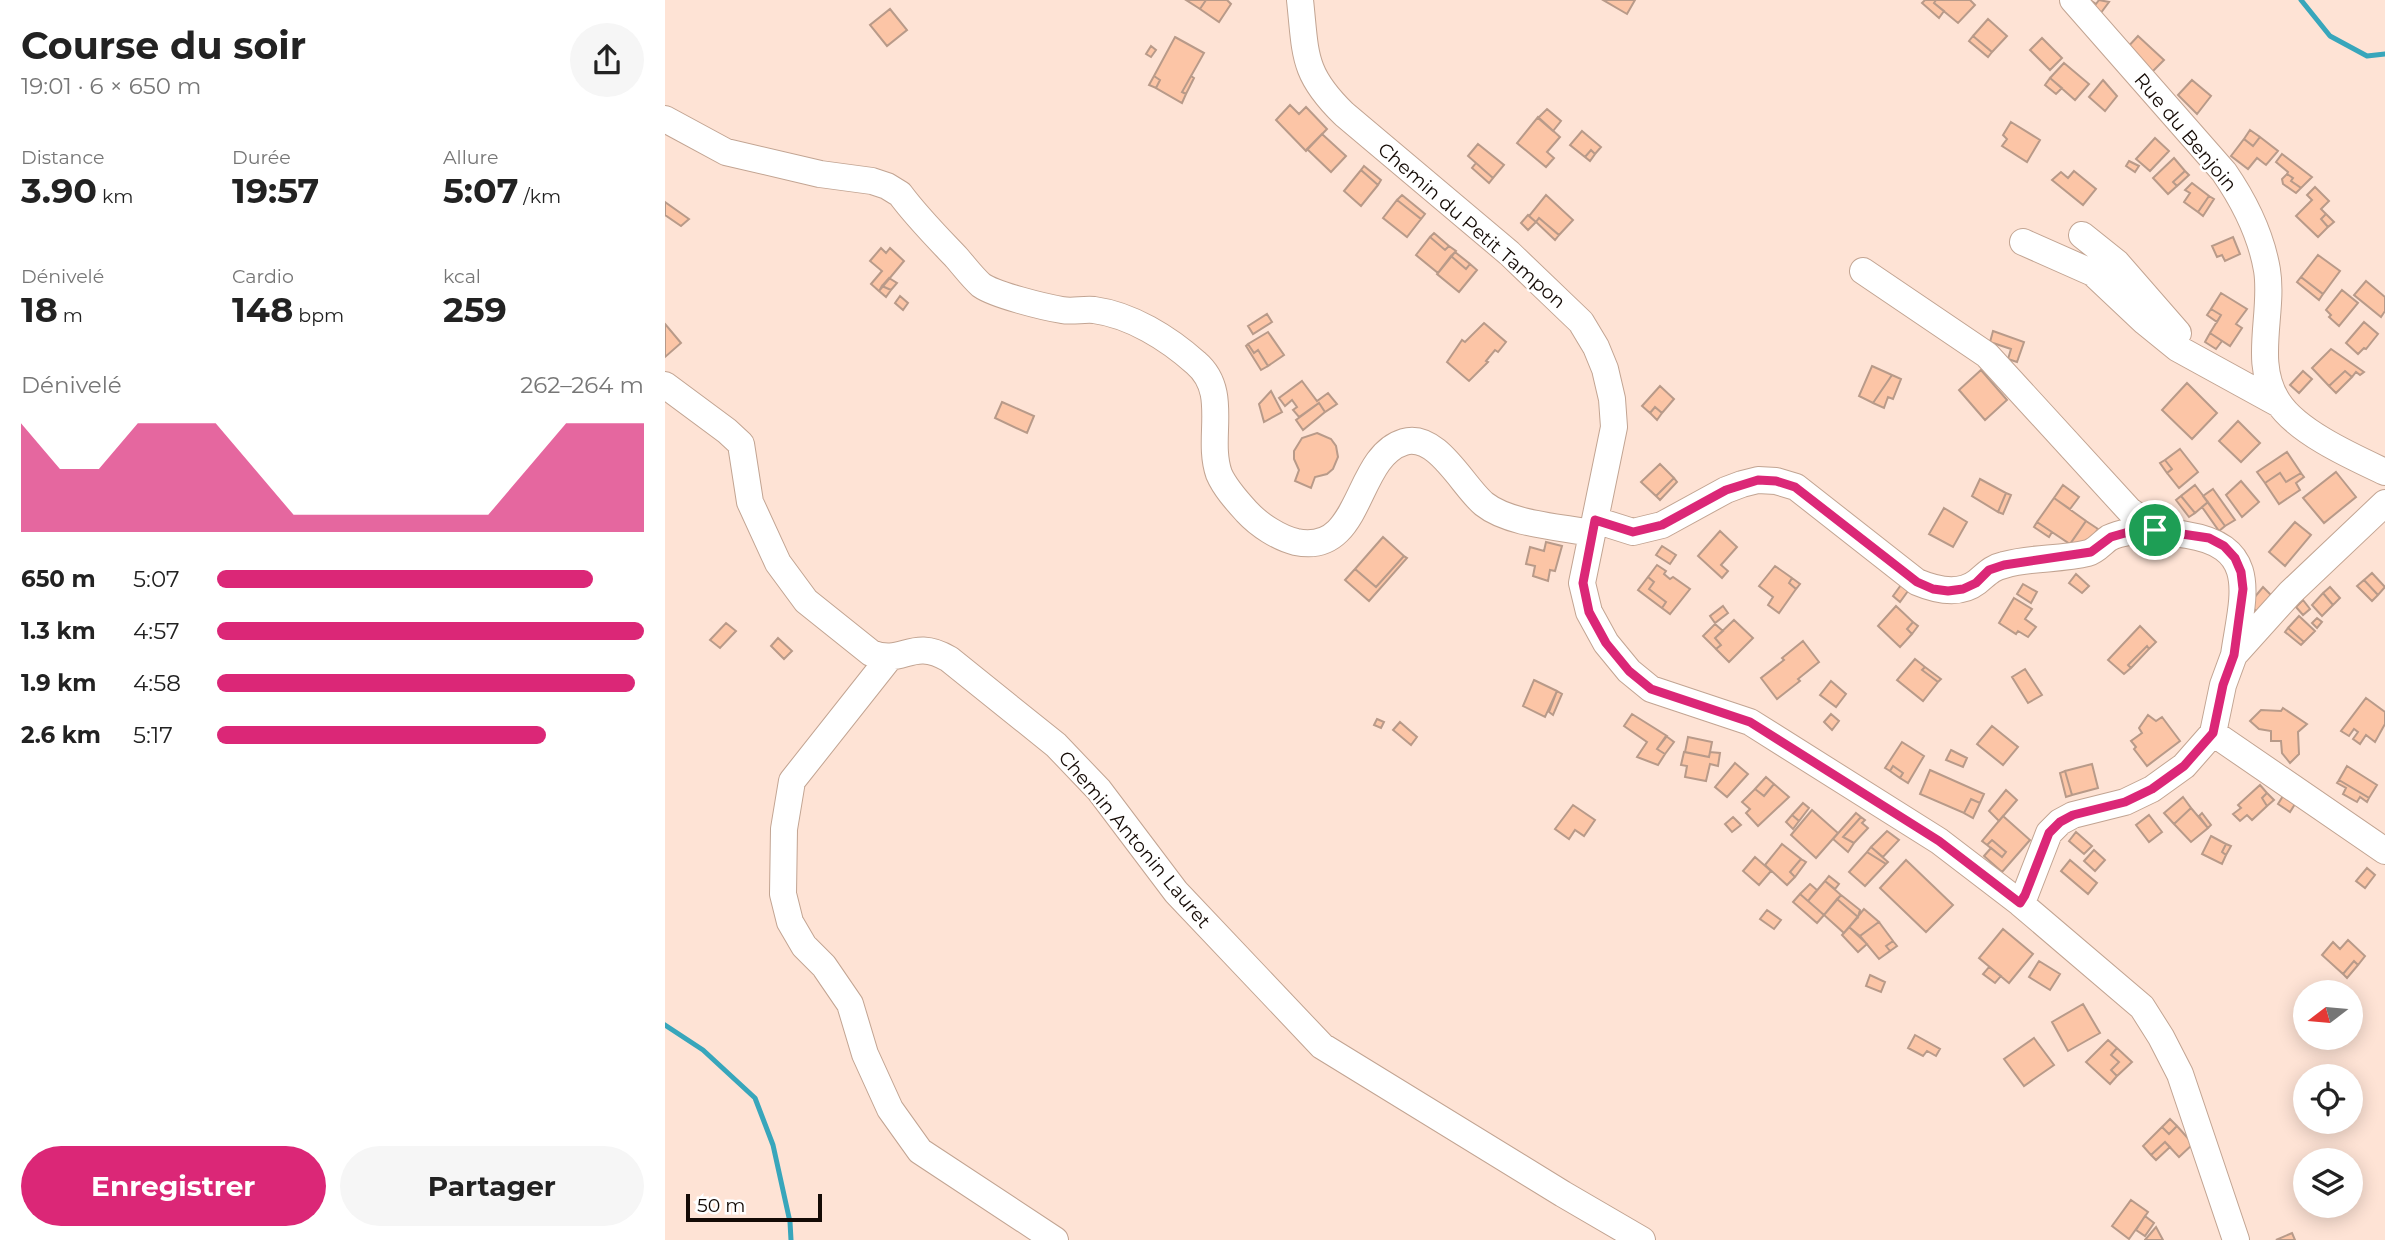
<!DOCTYPE html>
<html lang="fr">
<meta charset="utf-8">
<style>
body{margin:0;font-family:Montserrat,sans-serif;background:#f6f6f6;color:#222;height:100vh;display:flex;flex-direction:column;font-size:26px;white-space:nowrap}
*{box-sizing:border-box;margin:0}
p{font-size:23px;color:#767676}
.icon{flex:none;width:38px;height:38px;fill:none;stroke:currentColor;stroke-width:2;stroke-linecap:round;stroke-linejoin:round}
.map{position:relative;flex:1;overflow:hidden}
.details{display:flex;flex-direction:column;background:#fff;width:665px}
.details>*{flex:none}
.needle{width:46px;rotate:254deg}
.tools{position:absolute;left:1628px;top:980px;display:grid;gap:14px}
.tools a{display:grid;place-items:center;width:70px;height:70px;border-radius:50%;background:#fff;box-shadow:0 4px 18px #0003;font-size:35px}
.scale{position:absolute;left:21px;bottom:18px;width:136px;box-sizing:border-box;padding-left:7px;border:4px solid #140a05;border-top:0;font-size:19px;line-height:24px;white-space:nowrap;color:#140a05;-webkit-text-stroke:5px #fff;paint-order:stroke}
.pin{position:absolute;display:grid;place-items:center;width:60px;height:60px;color:#fff;margin:-30px;border:4px solid #fff;border-radius:50%;box-shadow:0 2px 7px #0007}
.round{display:grid;place-items:center;flex:none;width:74px;height:74px;border-radius:37px;background:#f6f6f6}
.summary{display:flex;align-items:center;justify-content:space-between;height:119px;padding:0 21px}
h1{font-size:38px;font-weight:700;line-height:52px}
.figures{display:grid;grid-template-columns:repeat(3,1fr);gap:10px;height:119px;padding:7px 21px}
.figures div{display:grid;align-content:center}
.figures b{font-size:35px;font-weight:700}
.figures small{font-size:19px;font-weight:400}
.figures p{font-size:19px}
.chart{height:196px;padding:14px 21px}
.chart p{display:flex;justify-content:space-between}
.chart svg{width:100%;height:126px;margin-top:7px;fill:#db2777;opacity:.7}
.action{display:flex;gap:14px;margin-top:auto;padding:14px 21px}
.action a{flex:1;height:80px;border-radius:42px;background:#db2777;color:#fff;font-size:28px;font-weight:700;line-height:80px;text-align:center}
.action a+a{background:#f6f6f6;color:#222}
ul{padding:0 21px;list-style:none;font-size:23px}
li{display:grid;grid-template-columns:112px 84px 1fr;align-items:center;height:52px}
li i{height:18px;border-radius:9px;background:#db2777}
main{display:flex;flex:1;min-height:0}
.map>svg:first-child{display:block}
.lines{fill:none;stroke-linecap:round;stroke-linejoin:round}
.stream{stroke:#38a6bb;stroke-width:5}
.building{fill:#fcc5a6;stroke:#b89a89;stroke-width:2}
.minor-casing{stroke:#c2a492;stroke-width:28}
.minor{stroke:#fff;stroke-width:26}
.route-casing{stroke:#fff;stroke-width:14}
.route{stroke:#db2777;stroke-width:9}
.labels{text-anchor:middle;stroke-width:5;stroke-linejoin:round;paint-order:stroke}
.street-label{font-size:19px;fill:#140a05;stroke:#fff}
</style>
<main>
<section class="details">
<div class="summary"><div><h1>Course du soir</h1><p>19:01 · 6 × 650 m</p></div><a class="round"><svg class="icon" aria-label="share" viewBox="0 0 24 24"><path d="M12 15V3M7 8l5-5 5 5M5 13v7h14v-7"/></svg></a></div>
<div class="figures">
<div><p>Distance</p><b>3.90<small> km</small></b></div>
<div><p>Durée</p><b>19:57</b></div>
<div><p>Allure</p><b>5:07<small> /km</small></b></div>
</div>
<div class="figures">
<div><p>Dénivelé</p><b>18<small> m</small></b></div>
<div><p>Cardio</p><b>148<small> bpm</small></b></div>
<div><p>kcal</p><b>259</b></div>
</div>
<div class="chart"><p><span>Dénivelé</span>262–264 m</p>
<svg viewBox="0 0 160 44" preserveAspectRatio="none"><path d="M0 44V6L10 22L20 22L30 6L40 6L50 6L60 22L70 38L80 38L90 38L100 38L110 38L120 38L130 22L140 6L150 6L160 6V44z"/></svg>
</div>
<ul>
<li><b>650 m</b>5:07<i style="width:88%"></i></li>
<li><b>1.3 km</b>4:57<i style="width:100%"></i></li>
<li><b>1.9 km</b>4:58<i style="width:98%"></i></li>
<li><b>2.6 km</b>5:17<i style="width:77%"></i></li>
</ul>
<div class="action"><a>Enregistrer</a><a>Partager</a></div>
</section>
<div class="map">
<svg width="1720" height="1240" viewBox="0 0 1720 1240">
<rect width="100%" height="100%" fill="#fee3d5"/>
<g class="lines">
<!-- stream -->
<path class="stream" d="M1636 0 1665 36 1702 56 1720 54
M0 1025 38 1050 90 1098 108 1145 125 1222 126 1240"/>
</g>
<!-- building -->
<path class="building" d="M521 0H541L535 9Z
M541 0H562L566 4 554 22 535 9Z
M938 0H970L962 14Z
M1260 0H1271L1269 3 1279 11 1274 18 1257 3Z
M1271 0H1305L1310 5 1293 23 1269 3Z
M1425 0 1431 4 1434 0 1444 2 1435 14Z
M225 9 242 30 222 46 205 25Z
M1323 19 1342 36 1327 52 1308 36Z
M1308 36 1327 52 1323 57 1304 41Z
M1473 36 1499 60 1484 75 1460 50Z
M510 37 539 53 517 92 521 94 517 103 491 88 495 80 489 76Z
M1377 38 1397 58 1385 70 1365 50Z
M486 46 491 50 486 57 481 54Z
M1399 63 1424 84 1410 100 1385 78Z
M489 76 495 80 491 88 484 85Z
M526 76 529 78 521 94 517 92Z
M1385 78 1397 88 1391 94 1380 85Z
M1438 80 1452 96 1440 111 1424 97Z
M1527 80 1546 96 1532 114 1513 95Z
M625 105 634 114 641 107 662 129 641 151 611 120Z
M882 109 896 121 888 131 873 118Z
M873 117 895 137 882 152 889 158 881 167 852 143Z
M1346 122 1375 140 1362 162 1337 146 1342 139 1338 135Z
M1585 130 1595 137 1588 146 1579 139Z
M917 131 936 147 930 154 926 150 920 157 905 145Z
M657 134 681 156 666 172 642 149Z
M1595 137 1613 151 1601 165 1592 158 1583 169 1566 156 1579 139 1588 146Z
M1490 138 1504 151 1485 171 1471 159Z
M813 144 839 165 828 178 803 156Z
M926 150 930 154 925 161 920 157Z
M1617 154 1647 177 1636 188 1626 181 1628 178 1622 174 1623 172 1611 162Z
M1509 158 1520 171 1508 182 1512 186 1503 194 1488 178Z
M1464 161 1474 166 1470 172 1461 166Z
M811 163 828 178 824 183 807 168Z
M699 166 716 180 713 185 696 170Z
M696 170 713 185 696 206 679 191Z
M1409 171 1431 189 1418 205 1387 180 1396 172 1403 178Z
M1520 171 1524 175 1512 186 1508 182Z
M1622 174 1628 178 1626 181 1636 188 1631 193 1618 184 1617 179Z
M1527 183 1544 196 1533 212 1519 202 1525 193 1520 190Z
M1650 187 1664 201 1656 209 1661 214 1656 219 1663 227 1653 237 1631 216 1647 200 1642 195Z
M737 195 760 214 756 219 732 200Z
M881 195 908 220 894 235 874 218 871 222 864 216Z
M1544 196 1549 199 1538 216 1533 212Z
M732 200 756 219 742 237 718 218Z
M0 202 24 219 16 226 0 215Z
M1661 214 1669 222 1663 227 1656 219Z
M863 215 871 222 863 230 856 223Z
M874 218 894 235 890 240 871 222Z
M769 233 784 246 780 250 765 237Z
M765 237 780 250 784 246 791 251 773 273 751 255Z
M1568 237 1575 254 1560 261 1557 255 1552 257 1547 246Z
M216 248 221 253 225 248 239 261 214 291 206 284 217 271 205 261Z
M790 252 805 264 801 269 786 256Z
M1653 255 1675 271 1658 294 1636 277Z
M786 256 801 269 805 264 812 270 794 292 772 274Z
M1636 277 1658 294 1654 300 1632 282Z
M224 278 232 283 226 290 217 286Z
M1701 281 1720 297V311L1716 317 1689 295Z
M217 286 226 290 221 297 214 291Z
M1677 290 1693 303 1674 326 1664 317 1666 315 1661 310Z
M1556 293 1582 309 1571 324 1577 328 1565 346 1545 333 1556 315 1546 309Z
M235 296 243 303 238 310 230 303Z
M1546 309 1556 315 1552 322 1542 315Z
M602 314 607 322 588 334 583 326Z
M1699 322 1713 334 1701 349 1699 348 1693 354 1681 343Z
M819 323 841 342 833 352 830 350 821 361 823 362 804 381 782 362 797 340 800 342Z
M0 324 16 343 0 357Z
M1328 331 1359 342 1352 362 1343 359 1346 349 1325 342Z
M603 332 619 355 603 366 593 350 589 353 583 344Z
M1545 333 1557 341 1551 349 1540 342Z
M583 344 589 353 593 350 603 366 596 370 581 346Z
M1666 349 1699 372 1695 375 1691 372 1687 377 1680 371 1664 386 1647 368Z
M1207 366 1227 375 1208 403 1194 396Z
M1316 370 1342 400 1320 420 1294 390Z
M1638 371 1647 379 1634 393 1625 385Z
M1680 371 1687 377 1671 393 1664 386Z
M1227 375 1236 379 1228 399 1223 397 1219 408 1208 403Z
M637 381 652 401 663 393 672 404 660 412 654 403 634 417 628 410 632 407 627 400 620 406 614 398Z
M1522 383 1552 413 1527 439 1497 410Z
M995 386 1009 399 997 413 990 407 985 413 977 406Z
M606 391 617 412 599 422 594 404Z
M337 402 369 416 362 433 330 418Z
M654 403 660 412 638 430 631 420Z
M990 407 997 413 992 420 985 413Z
M1573 421 1595 443 1576 462 1554 441Z
M652 433 666 439 671 446 673 457 668 469 662 474 650 477 646 488 630 481 634 470 629 459V451L637 438Z
M1515 449 1533 472 1514 488 1502 473 1507 469 1500 460Z
M1622 452 1636 473 1621 482 1615 473 1600 483 1592 472Z
M1500 460 1507 469 1502 473 1495 463Z
M995 464 1009 478 991 496 976 482Z
M1671 472 1691 497 1659 523 1638 498Z
M1615 473 1621 482 1636 473 1639 477 1631 483 1635 490 1614 504 1600 483Z
M1009 478 1012 482 995 500 991 496Z
M1315 479 1341 493 1333 512 1307 496Z
M1576 481 1594 502 1577 517 1561 495Z
M1398 485 1414 497 1405 509 1389 498Z
M1530 485 1543 502 1530 513 1516 496Z
M1548 489 1570 520 1560 526 1538 496Z
M1341 493 1346 495 1338 514 1333 512Z
M1516 496 1530 513 1524 517 1511 500Z
M1389 498 1421 521 1405 544 1372 522Z
M1543 502 1560 526 1554 531 1537 507Z
M1279 508 1302 522 1288 547 1264 534Z
M1421 521 1433 529 1419 549 1405 544Z
M1372 522 1387 532 1384 537 1369 527Z
M1630 522 1646 535 1620 566 1604 552Z
M1055 531 1072 547 1056 565 1063 571 1057 578 1033 556Z
M718 537 739 556 711 587 690 569Z
M881 542 897 546 890 571 885 570 883 581 868 576 870 566 861 564 865 547 879 551Z
M997 546 1011 555 1005 564 991 555Z
M739 556 742 558 704 601 680 580 690 569 711 587Z
M992 565 1001 571 999 574 1005 579 1008 577 1025 589 1005 614 997 608 1001 602 984 589 989 582 983 577Z
M1110 566 1127 578 1124 583 1131 589 1114 613 1103 605 1108 597 1094 586Z
M1707 573 1720 587 1713 595 1699 580Z
M1411 574 1424 586 1417 593 1404 583Z
M983 577 989 582 984 589 1001 602 997 608 973 590Z
M1127 578 1135 584 1131 589 1124 583Z
M1699 580 1713 595 1707 601 1692 586Z
M1358 584 1372 592 1366 603 1352 594Z
M1236 585 1243 591 1235 602 1228 596Z
M1598 587 1610 599 1596 616 1584 604Z
M1665 587 1675 598 1668 605 1658 593Z
M1658 593 1668 605 1657 616 1647 605Z
M1349 598 1367 609 1360 619 1371 627 1363 637 1353 631 1351 634 1334 623Z
M1638 600 1645 609 1638 615 1631 607Z
M1058 606 1063 613 1050 623 1045 616Z
M1231 606 1248 622 1242 629 1247 634 1235 647 1213 626Z
M1634 616 1650 631 1639 642 1623 628Z
M1652 618 1657 622 1652 628 1647 623Z
M1069 620 1088 638 1064 662 1051 649 1056 645 1050 638Z
M1248 622 1253 626 1247 634 1242 629Z
M61 623 71 631 55 648 45 640Z
M1050 624 1058 631 1050 638 1056 645 1051 649 1038 636Z
M1475 626 1491 642 1484 649 1482 646 1463 665 1466 668 1459 674 1443 660Z
M1623 628 1639 642 1636 645 1620 632Z
M113 638 127 651 119 659 106 646Z
M1138 641 1154 662 1133 679 1135 681 1112 699 1096 678 1119 660 1117 658Z
M1482 646 1484 649 1466 668 1463 665Z
M1250 659 1260 667 1257 670 1273 682 1258 701 1232 680Z
M1260 667 1276 679 1273 682 1257 670Z
M1360 669 1377 695 1363 703 1347 677Z
M869 680 892 691 880 717 858 706Z
M1166 681 1181 694 1171 707 1155 695Z
M892 691 897 694 888 715 884 712Z
M1701 698 1720 712V724L1710 742 1701 735 1695 744 1688 739 1693 732 1689 729 1684 736 1676 731Z
M1618 708 1642 724 1633 732 1634 754 1625 763 1617 753 1616 741H1606V731L1594 729 1585 721 1596 710 1616 711Z
M967 714 1002 736 992 749 1000 754 993 765 972 757 982 742 959 726Z
M1166 714 1174 721 1167 730 1159 722Z
M1483 715 1491 721 1497 717 1515 741 1482 766 1469 749 1471 747 1466 741 1477 733 1474 728Z
M712 719 719 722 716 728 709 725Z
M735 722 752 737 746 745 728 730Z
M1327 726 1353 747 1338 765 1312 744Z
M1001 736 1009 742 1000 754 992 749Z
M1023 737 1047 742 1044 757 1020 752Z
M1237 742 1259 756 1243 783 1235 778 1238 773 1228 766 1225 771 1220 768Z
M1286 750 1302 758 1298 767 1281 760Z
M1019 752 1044 757 1045 752 1055 753 1053 766 1045 764 1041 781 1020 777 1022 766 1016 765Z
M1070 763 1083 774 1062 797 1050 787Z
M1427 764 1433 788 1407 795 1400 771Z
M1228 766 1238 773 1235 778 1225 771Z
M1682 766 1712 785 1704 798 1674 780Z
M1265 770 1319 794 1315 803 1306 799 1299 813 1255 794Z
M1400 771 1407 795 1401 797 1395 773Z
M1101 777 1109 784 1099 796 1090 789Z
M1674 780 1704 798 1702 802 1695 797 1692 802 1678 794 1681 788 1672 783Z
M1109 784 1124 797 1093 826 1081 813 1085 809 1077 802 1090 789 1099 796Z
M1595 785 1602 793 1597 798 1602 806 1587 820 1582 815 1575 821 1568 814 1576 808 1573 805Z
M1341 790 1352 800 1334 821 1324 811Z
M1602 793 1609 800 1602 806 1597 798Z
M1618 796 1630 804 1625 812 1613 804Z
M1518 797 1526 808 1509 824 1499 813Z
M1306 799 1315 803 1308 818 1299 813Z
M1138 803 1144 808 1134 821 1127 815Z
M908 805 930 820 919 836 910 830 904 839 890 829Z
M1526 808 1543 828 1526 842 1509 824Z
M1147 810 1173 833 1151 858 1126 835Z
M1191 813 1196 817 1178 837 1189 843 1183 852 1168 839Z
M1537 813 1546 825 1543 828 1534 816Z
M1127 815 1134 821 1128 829 1121 822Z
M1484 815 1497 832 1484 842 1471 825Z
M1338 816 1365 840 1337 872 1319 856 1326 848 1337 857 1341 852 1327 840 1322 845 1317 841Z
M1068 817 1076 825 1067 832 1060 824Z
M1196 817 1200 820 1197 823 1203 828 1189 843 1178 837Z
M1222 831 1234 840 1218 857 1206 847Z
M1411 832 1427 846 1419 854 1404 841Z
M1546 836 1561 844 1557 852 1561 855 1557 864 1537 854Z
M1327 840 1341 852 1337 857 1322 845Z
M1117 844 1136 859 1125 872 1130 877 1122 885 1100 865Z
M1561 844 1566 846 1561 855 1557 852Z
M1206 847 1223 862 1221 864 1202 852Z
M1429 850 1440 860 1430 871 1419 861Z
M1202 852 1221 864 1200 886 1184 872Z
M1090 857 1106 871 1094 885 1078 871Z
M1136 859 1141 862 1130 877 1125 872Z
M1241 860 1288 905 1261 932 1215 888Z
M1405 860 1432 883 1423 894 1396 871Z
M1702 868 1710 875 1700 888 1691 881Z
M1164 876 1174 884 1170 889 1160 881Z
M1160 881 1176 895 1159 915 1143 901Z
M1145 884 1152 890 1143 901 1135 894Z
M1135 894 1159 915 1152 923 1128 902Z
M1176 895 1195 910 1193 917 1172 899Z
M1172 899 1193 917 1179 933 1159 915Z
M1199 909 1214 922 1195 936 1184 927Z
M1102 910 1116 920 1109 929 1095 919Z
M1214 922 1228 941 1221 946 1225 951 1214 959 1195 936Z
M1184 927 1202 944 1193 952 1177 935Z
M1338 929 1368 954 1344 983 1314 958Z
M1683 940 1700 956 1693 965 1689 961 1678 974 1657 955 1668 942 1675 949Z
M1228 941 1232 946 1225 951 1221 946Z
M1374 961 1395 974 1385 990 1364 977Z
M1689 961 1693 965 1682 978 1678 974Z
M1324 967 1336 976 1330 983 1318 974Z
M1205 975 1220 982 1216 992 1201 986Z
M1418 1004 1435 1033 1403 1051 1387 1022Z
M1250 1035 1275 1049 1271 1056 1262 1051 1258 1056 1243 1048Z
M1369 1038 1389 1065 1359 1086 1339 1059Z
M1443 1040 1452 1048 1446 1055 1454 1062 1446 1070 1452 1076 1445 1084 1421 1062Z
M1452 1048 1467 1062 1452 1076 1446 1070 1454 1062 1446 1055Z
M1505 1119 1512 1126 1504 1134 1497 1127Z
M1512 1126 1528 1144 1514 1157 1500 1142 1486 1155 1478 1146 1497 1127 1504 1134Z
M1500 1142 1505 1147 1491 1160 1486 1155Z
M1466 1200 1483 1212 1464 1239 1447 1226Z
M1480 1216 1489 1223 1480 1236 1471 1230Z
M1491 1227 1498 1240H1479H1480Z
M1627 1233 1630 1240H1611Z"/>
<g class="lines">
<defs>
<path id="minor" d="M635 0C641 55 637 73 679 114L844 253 916 322 931 347 940 369 947 399 949 427 917 583 924 612 941 643 964 671 986 689 1085 722 1274 841 1355 903 1477 1007 1496 1037 1515 1074 1571 1240
M1408 0 1559 172C1579 201 1596 235 1602 270 1609 313 1587 363 1613 402 1632 432 1688 457 1720 472
M0 119 61 152 155 174 207 181 222 186 235 194C252 217 272 237 291 257 299 266 307 277 316 285 330 295 379 307 397 310 407 312 418 309 429 310 466 315 503 338 531 363 565 392 541 437 554 474 560 488 572 501 582 512 594 525 614 538 631 542 698 556 689 457 739 442 772 432 798 487 819 504 844 524 895 527 926 533
M1417 235 1452 263 1513 333
M1358 242 1428 273 1480 322 1512 348 1614 404
M1198 271 1322 355 1464 510 1490 529
M0 385 62 431 76 444 85 502 113 563 141 601 206 653C239 666 246 637 284 659L391 745 434 790 511 892 657 1046 898 1194 977 1240
M930 520 968 532 997 525 1061 490 1077 484 1093 480 1111 481 1131 487 1252 582C1271 590 1294 596 1312 582 1322 574 1326 568 1339 565 1366 557 1395 560 1423 553 1431 551 1437 543 1444 538 1450 535 1458 533 1464 532 1484 527 1503 532 1522 535 1597 547 1577 599 1569 655
M225 657 127 781 119 829 118 894 125 922 139 946 159 966 185 1004 200 1054 225 1109 255 1151 390 1240
M1548 733 1720 851
M1355 903 1360 895 1384 833 1395 822 1408 815 1460 802 1487 789 1519 766 1548 733 1558 685 1569 655 1625 593 1720 503"/>
</defs>
<!-- minor casing -->
<use href="#minor" class="minor-casing"/>
<!-- minor -->
<use href="#minor" class="minor"/>
</g>
<g class="lines">
<defs>
<path id="route" d="M1093 480 1111 481 1130 487 1252 582 1268 589 1283 591 1298 589 1311 583 1324 570 1339 565 1426 552 1446 537 1467 531 1490 530 1544 538 1559 546 1570 558 1576 572 1578 589 1569 655 1558 685 1548 733 1519 766 1487 789 1460 802 1408 815 1395 822 1384 833 1360 895 1355 903 1274 841 1085 722 986 689 964 671 941 643 924 612 918 583 930 520 968 532 997 525 1061 490Z"/>
</defs>
<!-- route casing -->
<use href="#route" class="route-casing"/>
<!-- route -->
<use href="#route" class="route"/>
</g>
<g class="labels">
<!-- street labels -->
<g class="street-label">
<text transform="translate(1521 132) rotate(50)" y="7">Rue du Benjoin</text>
<text transform="translate(807 225) rotate(41)" y="7">Chemin du Petit Tampon</text>
<text transform="translate(470 839) rotate(50)" y="7">Chemin Antonin Lauret</text>
</g>
</g>
</svg>
<div class="tools">
<a><svg class="needle" viewBox="-14 -14 28 28"><path d="M0-13l5 13h-10z" fill="#e53935"/><path d="M0 13l5-13h-10z" fill="#767676"/></svg></a>
<a><svg class="icon" aria-label="locate" viewBox="0 0 24 24"><circle cx="12" cy="12" r="6"/><path d="M12 2v4M12 18v4M2 12h4M18 12h4"/></svg></a>
<a><svg class="icon" aria-label="layers" viewBox="0 0 24 24"><path d="M12 4l9 5-9 5-9-5zM3 14l9 5 9-5"/></svg></a>
</div>
<div class="scale">50 m</div>
<div class="pin" style="left:1490px;top:530px;background:#1e9e55"><svg class="icon" aria-label="arrive" viewBox="0 0 24 24"><path d="M6 21V4h12l-3 4 3 4H6"/></svg></div>
</div>
</main>
